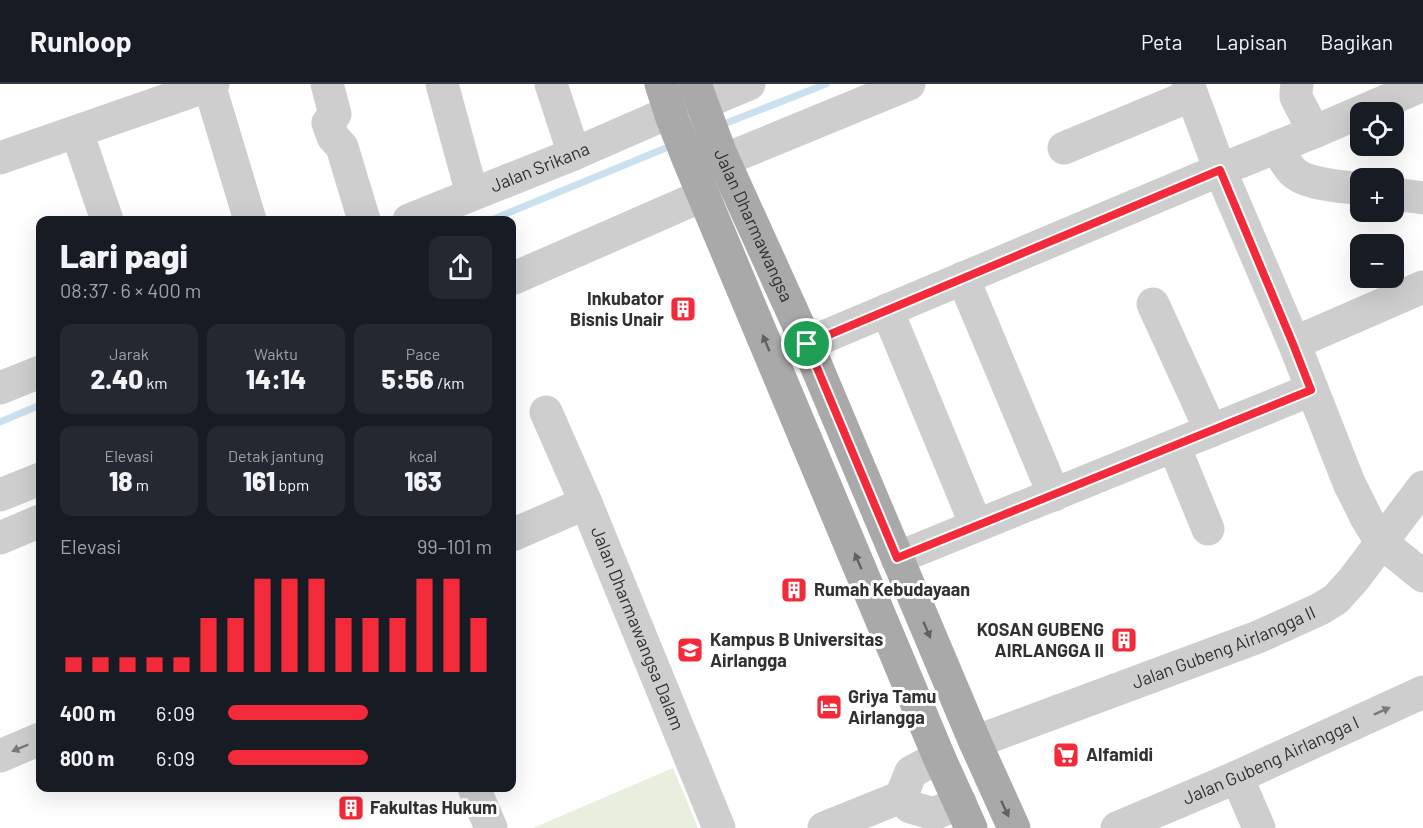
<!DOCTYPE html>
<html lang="id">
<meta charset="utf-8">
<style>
body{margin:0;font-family:Barlow,sans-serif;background:#242831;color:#f1f3f6;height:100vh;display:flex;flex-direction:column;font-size:22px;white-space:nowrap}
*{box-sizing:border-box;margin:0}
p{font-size:20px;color:#9ea1a6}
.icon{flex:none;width:33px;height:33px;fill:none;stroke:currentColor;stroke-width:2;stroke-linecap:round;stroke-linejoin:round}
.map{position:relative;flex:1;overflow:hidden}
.side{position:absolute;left:36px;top:132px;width:480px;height:576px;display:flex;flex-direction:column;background:#171b24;border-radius:12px;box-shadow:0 6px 24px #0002}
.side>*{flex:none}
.buttons{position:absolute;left:1350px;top:18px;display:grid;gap:12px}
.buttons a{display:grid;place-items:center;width:54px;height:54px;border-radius:12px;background:#171b24;box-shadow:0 6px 24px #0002;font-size:30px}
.pin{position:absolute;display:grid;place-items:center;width:51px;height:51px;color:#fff;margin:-26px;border:3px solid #fff;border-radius:50%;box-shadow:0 2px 6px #0007}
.round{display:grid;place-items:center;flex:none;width:63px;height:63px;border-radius:12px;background:#242831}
.headline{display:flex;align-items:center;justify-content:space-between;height:102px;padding:0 24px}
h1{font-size:33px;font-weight:800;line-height:45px}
.stats{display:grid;grid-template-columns:repeat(3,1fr);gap:9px;height:102px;padding:6px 24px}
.stats div{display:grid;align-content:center;border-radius:12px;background:#242831;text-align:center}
.stats b{font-size:26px;font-weight:800}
.stats small{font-size:16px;font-weight:400}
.stats p{font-size:16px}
.chart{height:168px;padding:12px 24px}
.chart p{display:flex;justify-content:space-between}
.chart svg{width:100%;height:108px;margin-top:6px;stroke:#f22a39;stroke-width:6}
ul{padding:0 24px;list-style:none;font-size:20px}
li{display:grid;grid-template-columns:96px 72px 1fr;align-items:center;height:45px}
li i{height:15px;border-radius:8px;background:#f22a39}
header{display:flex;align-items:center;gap:36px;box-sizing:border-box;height:84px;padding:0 30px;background:#171b24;border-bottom:2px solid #363941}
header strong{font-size:28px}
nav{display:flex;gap:33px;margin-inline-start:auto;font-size:21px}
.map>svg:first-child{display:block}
.green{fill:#e8efdf}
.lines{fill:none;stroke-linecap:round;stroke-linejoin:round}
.stream{stroke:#cbe1ef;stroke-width:7}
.minor{stroke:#cecece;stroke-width:33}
.major{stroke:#a9a9a9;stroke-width:33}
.oneway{fill:#616161}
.oneway2{fill:#787878}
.route-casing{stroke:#fff;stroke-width:12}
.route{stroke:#f22a39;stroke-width:8}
.labels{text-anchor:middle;stroke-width:6;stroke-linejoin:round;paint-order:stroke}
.street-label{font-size:18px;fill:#313131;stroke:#fff}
.poi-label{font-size:18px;font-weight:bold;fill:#313131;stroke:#fff;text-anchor:start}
</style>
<header>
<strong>Runloop</strong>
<nav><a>Peta</a><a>Lapisan</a><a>Bagikan</a></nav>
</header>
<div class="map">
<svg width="1423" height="744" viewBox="0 0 1423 744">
<rect width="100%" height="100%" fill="#fff"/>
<!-- green -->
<path class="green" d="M673 684 698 744H533Z"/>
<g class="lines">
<!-- stream -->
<path class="stream" d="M719 42 826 0
M491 136 673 61
M0 338 40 321"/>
<!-- minor -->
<g class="minor">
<path d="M209 0 250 136"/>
<path d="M327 0 335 30 328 39 333 53 342 63 364 136"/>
<path d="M442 0 472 110"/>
<path d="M551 0 574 70"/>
<path d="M1188 0 1220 86 1294 259 1349 399 1367 435 1381 458 1423 492"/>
<path d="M1297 0 1296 8V13L1314 48"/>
<path d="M701 20 749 0"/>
<path d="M77 48 107 136"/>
<path d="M1276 63C1281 71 1286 80 1292 87 1305 101 1342 102 1360 105"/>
<path d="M1064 64 1192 11"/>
<path d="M0 74 213 0"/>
<path d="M724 76 909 0"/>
<path d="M1394 110 1423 114"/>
<path id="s1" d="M409 136 574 70 670 28"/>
<path d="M963 194 1054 411"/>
<path d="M512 195 704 111"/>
<path d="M1153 220 1211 347"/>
<path d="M887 226 976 441"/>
<path d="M1294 259 1423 203"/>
<path d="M807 260 1220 86 1314 48 1423 1"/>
<path d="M0 304 40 288"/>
<path d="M546 328 586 419"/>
<path d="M1174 362 1208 445"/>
<path d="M0 411 40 395"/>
<path id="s2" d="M512 451 586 419 719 744"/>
<path d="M0 454 40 437"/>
<path d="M897 474 1311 306"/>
<path id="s3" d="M975 658 1258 553 1320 525 1336 515 1354 495 1423 403"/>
<path d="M0 672 40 655"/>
<path d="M1237 693 1259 744"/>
<path d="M474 704 491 744"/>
<path d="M901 713 910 723 934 730 960 718"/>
<path d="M824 744 901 713 911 688 939 673"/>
<path id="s4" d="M1117 744 1237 693 1423 608"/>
</g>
<!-- major -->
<g class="major">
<path d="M661 0 672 34 689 77 939 673 971 744"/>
<path id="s5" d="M695 0 720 68 807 260 975 658 1014 744"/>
</g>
</g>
<!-- one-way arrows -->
<defs><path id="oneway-solid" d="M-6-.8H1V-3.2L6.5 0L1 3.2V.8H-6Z" transform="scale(1.5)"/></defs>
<g class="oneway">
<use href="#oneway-solid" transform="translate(766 259) rotate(-113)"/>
<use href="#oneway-solid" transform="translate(858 477) rotate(-113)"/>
<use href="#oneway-solid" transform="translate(927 546) rotate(67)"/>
<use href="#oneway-solid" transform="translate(1005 725) rotate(65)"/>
</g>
<g class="oneway2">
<use href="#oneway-solid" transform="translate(1382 627) rotate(-24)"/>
<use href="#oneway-solid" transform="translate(20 664) rotate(157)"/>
</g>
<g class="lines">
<defs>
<path id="route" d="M1220 86 1293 260 1311 306 897 474 807 260Z"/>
</defs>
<!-- route casing -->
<use href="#route" class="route-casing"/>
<!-- route -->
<use href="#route" class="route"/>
</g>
<!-- icons -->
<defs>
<symbol id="building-square" viewBox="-11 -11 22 22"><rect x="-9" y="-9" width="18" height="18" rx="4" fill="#f22a39" stroke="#fff"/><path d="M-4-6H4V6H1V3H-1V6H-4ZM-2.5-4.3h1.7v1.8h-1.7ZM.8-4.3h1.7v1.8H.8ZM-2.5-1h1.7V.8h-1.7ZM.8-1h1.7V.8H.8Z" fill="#fff"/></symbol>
<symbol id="university-square" viewBox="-11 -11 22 22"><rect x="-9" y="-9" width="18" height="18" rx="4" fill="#f22a39" stroke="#fff"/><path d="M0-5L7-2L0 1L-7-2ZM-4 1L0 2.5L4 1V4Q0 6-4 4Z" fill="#fff"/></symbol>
<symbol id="hotel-square" viewBox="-11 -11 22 22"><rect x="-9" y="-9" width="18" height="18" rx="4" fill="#f22a39" stroke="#fff"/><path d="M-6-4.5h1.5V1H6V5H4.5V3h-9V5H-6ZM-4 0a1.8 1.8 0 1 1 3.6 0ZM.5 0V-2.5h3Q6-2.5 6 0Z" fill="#fff"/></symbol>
<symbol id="supermarket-square" viewBox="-11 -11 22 22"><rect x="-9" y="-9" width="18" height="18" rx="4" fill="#f22a39" stroke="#fff"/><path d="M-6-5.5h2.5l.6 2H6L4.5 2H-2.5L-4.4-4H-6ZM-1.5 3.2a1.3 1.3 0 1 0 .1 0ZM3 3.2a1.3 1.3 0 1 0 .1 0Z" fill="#fff"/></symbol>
</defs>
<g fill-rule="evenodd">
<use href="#building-square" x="668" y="210" width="30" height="30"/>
<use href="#building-square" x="779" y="491" width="30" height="30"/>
<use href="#building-square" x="1109" y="541" width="30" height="30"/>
<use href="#university-square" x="675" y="551" width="30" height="30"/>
<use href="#hotel-square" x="814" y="608" width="30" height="30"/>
<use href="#supermarket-square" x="1051" y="656" width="30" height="30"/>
<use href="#building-square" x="336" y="709" width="30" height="30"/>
</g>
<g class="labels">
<!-- street labels -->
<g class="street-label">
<text dy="6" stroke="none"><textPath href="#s1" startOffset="141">Jalan Srikana</textPath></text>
<text dy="6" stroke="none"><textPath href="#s5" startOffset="153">Jalan Dharmawangsa</textPath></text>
<text dy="6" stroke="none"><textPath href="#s2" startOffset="216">Jalan Dharmawangsa Dalam</textPath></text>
<text dy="6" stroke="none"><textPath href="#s3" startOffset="266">Jalan Gubeng Airlangga II</textPath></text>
<text dy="6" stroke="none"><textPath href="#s4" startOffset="168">Jalan Gubeng Airlangga I</textPath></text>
</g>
<!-- poi labels -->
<g class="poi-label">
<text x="664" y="221" text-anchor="end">Inkubator<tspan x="664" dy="21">Bisnis Unair</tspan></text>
<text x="814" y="512">Rumah Kebudayaan</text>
<text x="1104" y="552" text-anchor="end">KOSAN GUBENG<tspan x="1104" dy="21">AIRLANGGA II</tspan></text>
<text x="710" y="562">Kampus B Universitas<tspan x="710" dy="21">Airlangga</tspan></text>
<text x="848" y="619">Griya Tamu<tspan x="848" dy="21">Airlangga</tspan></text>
<text x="1086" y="677">Alfamidi</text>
<text x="370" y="730">Fakultas Hukum</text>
</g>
</g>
</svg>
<div class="buttons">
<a><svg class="icon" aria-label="locate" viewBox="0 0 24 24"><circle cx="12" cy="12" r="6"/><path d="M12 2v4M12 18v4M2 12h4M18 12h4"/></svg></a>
<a>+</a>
<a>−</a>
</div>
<div class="pin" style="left:807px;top:260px;background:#1e9e55"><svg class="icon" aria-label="arrive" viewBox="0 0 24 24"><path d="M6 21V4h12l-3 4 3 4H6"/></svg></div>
<section class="side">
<div class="headline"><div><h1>Lari pagi</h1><p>08:37 · 6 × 400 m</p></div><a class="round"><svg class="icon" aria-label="share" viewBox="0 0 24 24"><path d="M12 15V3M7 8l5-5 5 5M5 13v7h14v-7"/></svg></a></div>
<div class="stats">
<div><p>Jarak</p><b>2.40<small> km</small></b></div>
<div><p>Waktu</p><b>14:14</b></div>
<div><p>Pace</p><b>5:56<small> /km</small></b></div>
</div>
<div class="stats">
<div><p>Elevasi</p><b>18<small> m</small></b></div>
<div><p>Detak jantung</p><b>161<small> bpm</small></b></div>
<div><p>kcal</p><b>163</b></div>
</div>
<div class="chart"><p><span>Elevasi</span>99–101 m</p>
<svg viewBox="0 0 160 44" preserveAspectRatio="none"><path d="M5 44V38M15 44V38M25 44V38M35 44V38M45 44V38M55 44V22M65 44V22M75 44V6M85 44V6M95 44V6M105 44V22M115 44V22M125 44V22M135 44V6M145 44V6M155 44V22"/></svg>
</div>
<ul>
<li><b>400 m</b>6:09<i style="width:53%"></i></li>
<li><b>800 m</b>6:09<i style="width:53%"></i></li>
</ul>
</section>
</div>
